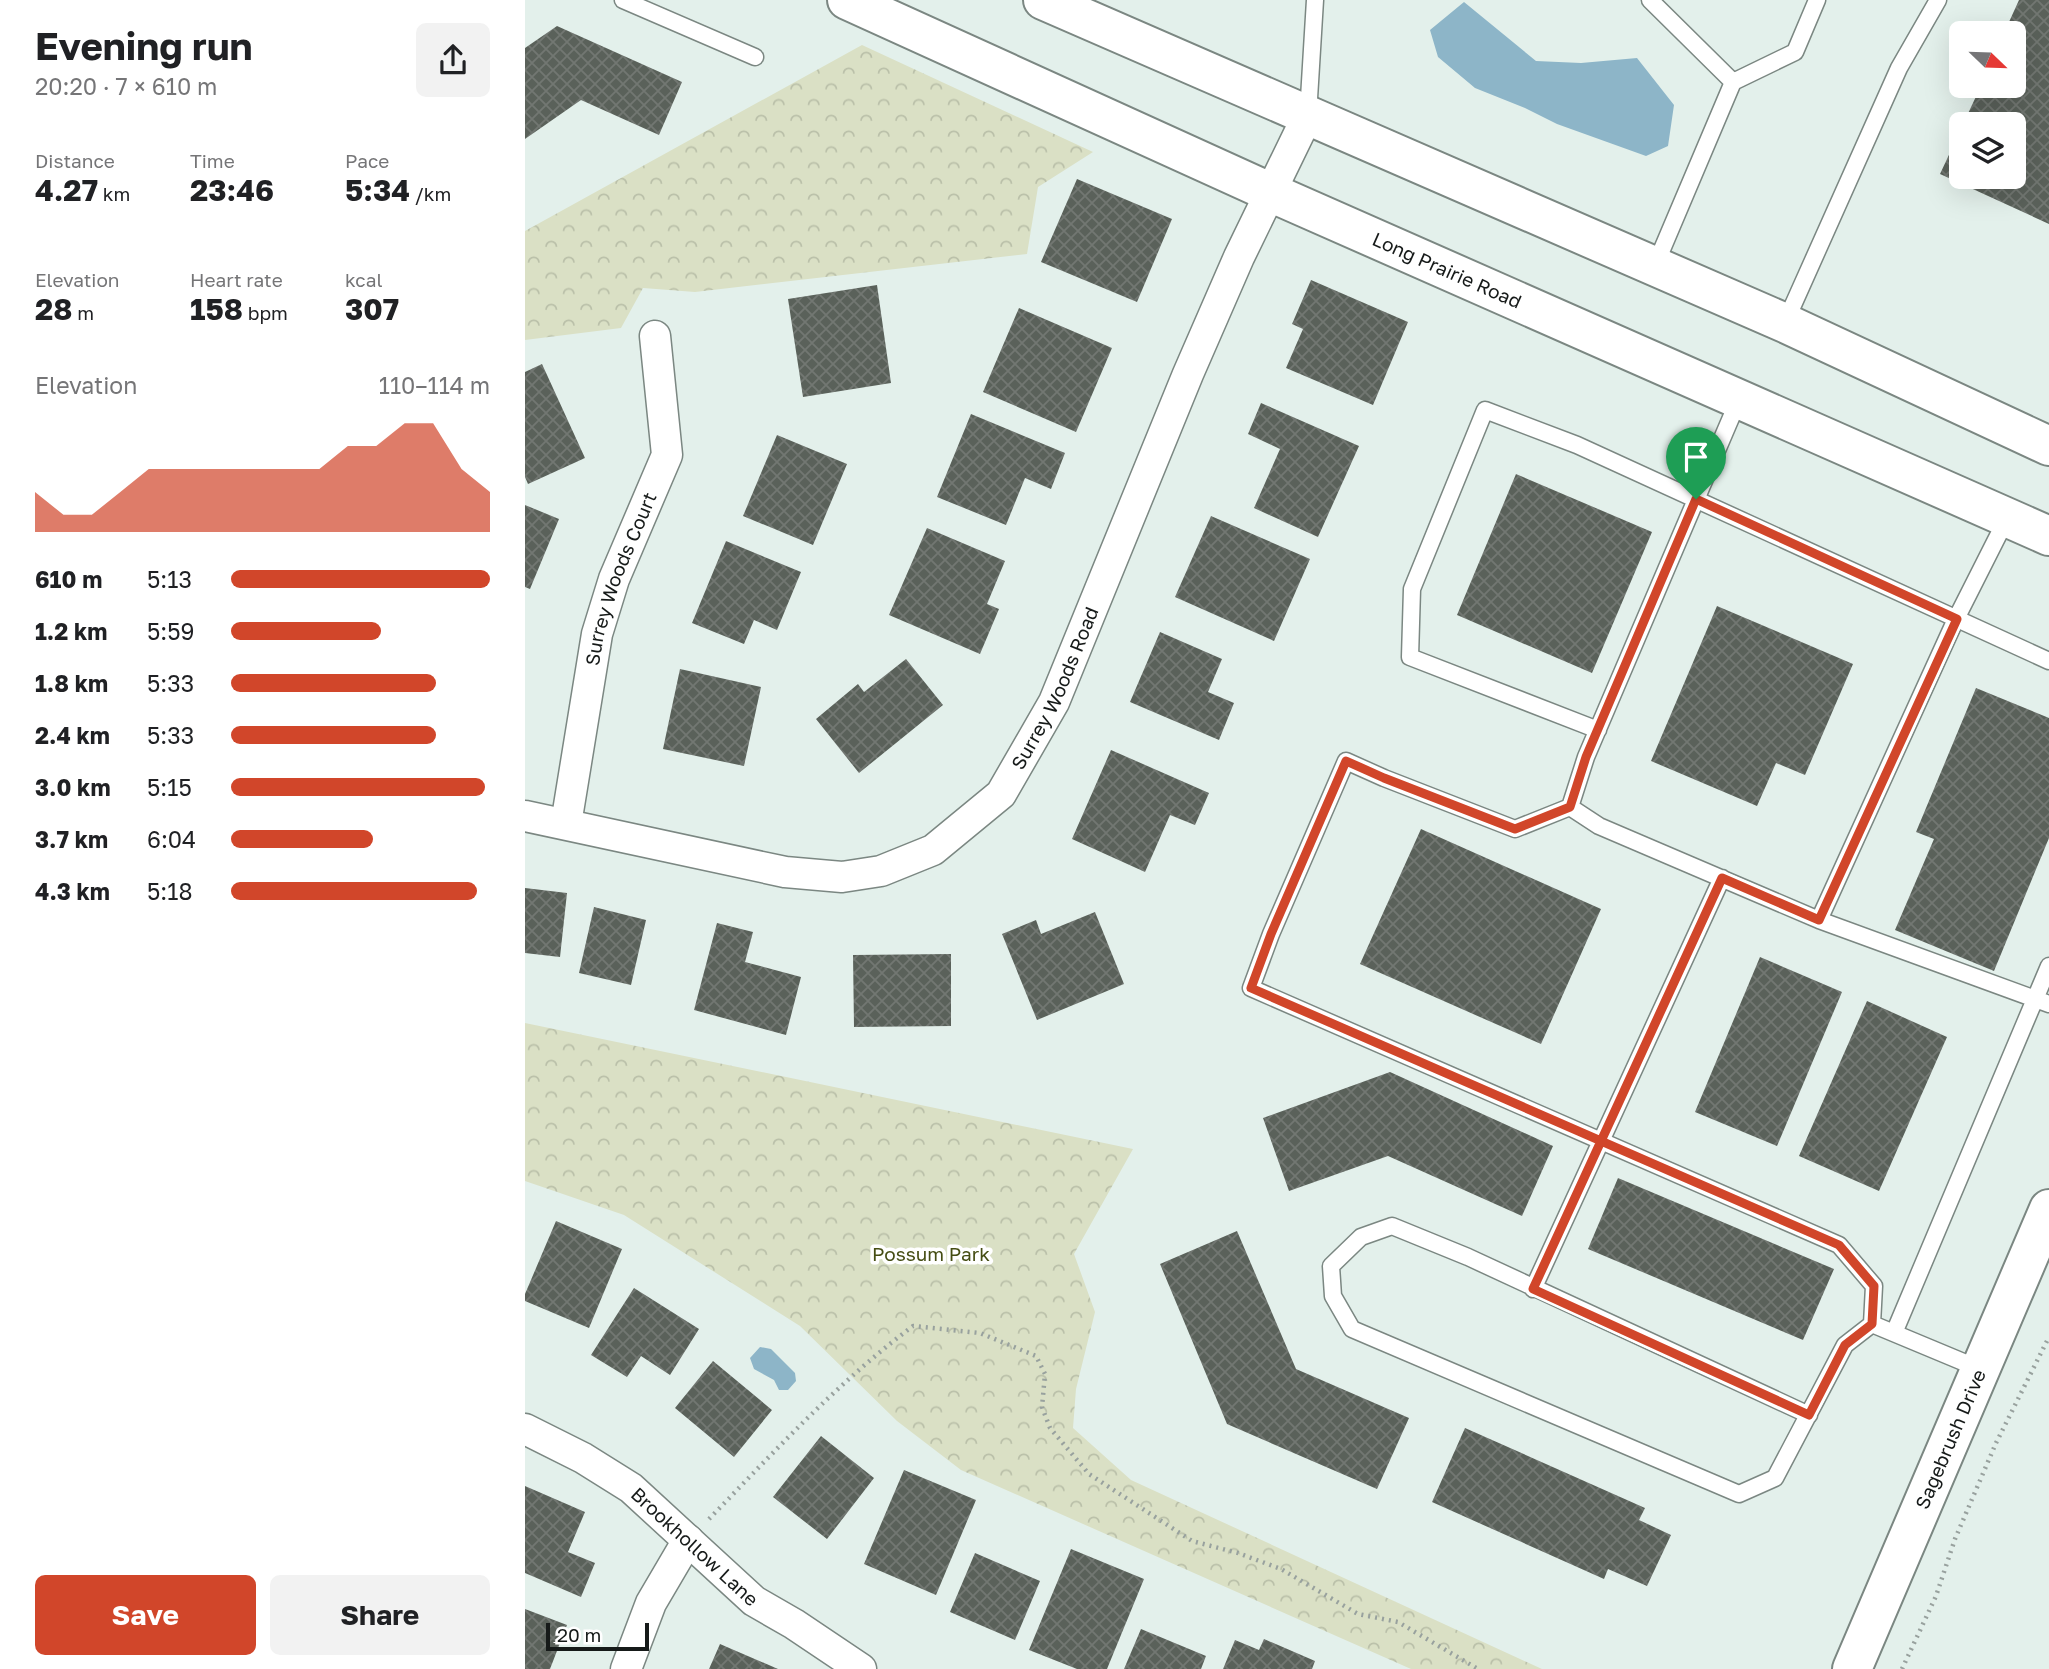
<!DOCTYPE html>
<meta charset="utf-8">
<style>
body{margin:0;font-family:"Golos Text",sans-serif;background:#f2f2f2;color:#202124;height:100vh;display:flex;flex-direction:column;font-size:26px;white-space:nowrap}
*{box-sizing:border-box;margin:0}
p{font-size:23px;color:#757577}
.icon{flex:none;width:38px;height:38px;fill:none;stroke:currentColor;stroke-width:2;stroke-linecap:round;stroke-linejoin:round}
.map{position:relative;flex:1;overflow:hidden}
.side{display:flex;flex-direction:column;background:#fff;width:525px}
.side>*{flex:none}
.needle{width:46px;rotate:113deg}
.buttons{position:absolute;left:1424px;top:21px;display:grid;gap:14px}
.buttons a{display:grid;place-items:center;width:77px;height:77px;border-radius:10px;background:#fff;box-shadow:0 7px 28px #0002;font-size:35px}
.scale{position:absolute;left:21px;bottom:18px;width:103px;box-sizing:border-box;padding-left:7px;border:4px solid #161a19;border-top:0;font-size:19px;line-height:24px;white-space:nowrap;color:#161a19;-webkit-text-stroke:5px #fff;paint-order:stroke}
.pin{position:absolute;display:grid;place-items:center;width:60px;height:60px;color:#fff;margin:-72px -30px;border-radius:50% 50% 50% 0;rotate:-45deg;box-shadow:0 0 7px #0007}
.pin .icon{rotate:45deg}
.round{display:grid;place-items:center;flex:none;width:74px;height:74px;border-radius:10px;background:#f2f2f2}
.summary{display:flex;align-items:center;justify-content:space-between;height:119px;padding:0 35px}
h1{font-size:38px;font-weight:700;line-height:52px}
.metrics{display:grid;grid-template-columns:repeat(3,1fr);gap:10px;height:119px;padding:7px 35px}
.metrics div{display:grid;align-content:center}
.metrics b{font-size:30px;font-weight:700}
.metrics small{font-size:19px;font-weight:400}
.metrics p{font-size:19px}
.chart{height:196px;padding:14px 35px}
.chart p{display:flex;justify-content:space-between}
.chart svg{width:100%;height:126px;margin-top:7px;fill:#d1462a;opacity:.7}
.cta{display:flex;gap:14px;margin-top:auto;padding:14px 35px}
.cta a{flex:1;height:80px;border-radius:10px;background:#d1462a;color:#fff;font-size:28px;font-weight:700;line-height:80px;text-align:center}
.cta a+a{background:#f2f2f2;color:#202124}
ul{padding:0 35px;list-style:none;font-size:23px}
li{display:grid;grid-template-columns:112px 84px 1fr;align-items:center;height:52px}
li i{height:18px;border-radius:9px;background:#d1462a}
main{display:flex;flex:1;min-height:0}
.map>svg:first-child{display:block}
.park{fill:url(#park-crowns)}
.water{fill:#8db5c8}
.building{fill:url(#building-cross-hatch)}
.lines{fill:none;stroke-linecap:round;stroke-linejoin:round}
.lane-casing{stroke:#7b8782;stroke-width:19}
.street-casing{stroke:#7b8782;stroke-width:33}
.secondary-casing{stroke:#7b8782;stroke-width:42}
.primary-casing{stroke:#7b8782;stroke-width:42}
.path{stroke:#98a19e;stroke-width:4.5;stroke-dasharray:2 5;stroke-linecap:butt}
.lane{stroke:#fff;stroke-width:16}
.street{stroke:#fff;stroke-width:30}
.secondary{stroke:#fff;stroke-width:38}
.primary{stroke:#fff;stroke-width:38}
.route-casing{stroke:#fff;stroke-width:14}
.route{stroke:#d1462a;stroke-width:9}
.labels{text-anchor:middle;stroke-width:7;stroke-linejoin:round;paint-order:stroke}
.street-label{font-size:19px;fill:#161a19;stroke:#fff}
.park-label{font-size:19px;fill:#454d13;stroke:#fff}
</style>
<main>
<section class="side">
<div class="summary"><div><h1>Evening run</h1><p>20:20 · 7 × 610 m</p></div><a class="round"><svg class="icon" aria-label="share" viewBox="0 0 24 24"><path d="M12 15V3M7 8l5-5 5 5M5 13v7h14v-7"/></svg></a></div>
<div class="metrics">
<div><p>Distance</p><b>4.27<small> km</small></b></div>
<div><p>Time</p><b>23:46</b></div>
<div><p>Pace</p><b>5:34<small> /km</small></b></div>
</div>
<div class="metrics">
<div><p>Elevation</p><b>28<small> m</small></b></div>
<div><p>Heart rate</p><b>158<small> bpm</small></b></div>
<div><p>kcal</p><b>307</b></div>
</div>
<div class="chart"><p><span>Elevation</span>110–114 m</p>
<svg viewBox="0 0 160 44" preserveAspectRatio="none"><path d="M0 44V30L10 38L20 38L30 30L40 22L50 22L60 22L70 22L80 22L90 22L100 22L110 14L120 14L130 6L140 6L150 22L160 30V44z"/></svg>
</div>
<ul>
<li><b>610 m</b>5:13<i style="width:100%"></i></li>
<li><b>1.2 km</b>5:59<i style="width:58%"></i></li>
<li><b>1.8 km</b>5:33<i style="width:79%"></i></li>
<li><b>2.4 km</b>5:33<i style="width:79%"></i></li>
<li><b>3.0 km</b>5:15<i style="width:98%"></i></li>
<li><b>3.7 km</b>6:04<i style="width:55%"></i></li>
<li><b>4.3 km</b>5:18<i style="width:95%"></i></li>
</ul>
<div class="cta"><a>Save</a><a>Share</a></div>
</section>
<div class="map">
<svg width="1524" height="1669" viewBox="0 0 1524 1669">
<defs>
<pattern id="park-crowns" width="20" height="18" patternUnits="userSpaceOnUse" patternTransform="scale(1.75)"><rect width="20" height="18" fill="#dae0c5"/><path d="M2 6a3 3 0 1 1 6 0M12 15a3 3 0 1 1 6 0" fill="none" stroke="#bac0a9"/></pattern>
<pattern id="building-cross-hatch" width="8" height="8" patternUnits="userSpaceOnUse" patternTransform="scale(1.75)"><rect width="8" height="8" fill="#5a615a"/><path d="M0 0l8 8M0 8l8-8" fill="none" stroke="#727772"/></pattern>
</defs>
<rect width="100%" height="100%" fill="#e3f0eb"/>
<!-- park -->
<path class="park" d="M337 45 568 152 513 187 502 254 170 292 118 288 96 328 0 340V231Z
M0 1023 608 1149 549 1254 570 1312 551 1389 548 1428 606 1480 1017 1669H886L436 1470 372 1421 275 1326 99 1215 0 1181Z"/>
<!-- water -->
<path class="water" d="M939 2 1011 61 1056 63 1112 58 1149 105 1143 146 1121 156 1032 124 1000 108 950 88 913 57 905 30Z
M235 1347 246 1349 270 1373 271 1381 263 1390H254L249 1380 229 1369 225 1358Z"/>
<!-- building -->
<path class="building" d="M1494 0H1524V224L1415 174 1437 127V177H1489V124H1438L1456 86H1489V33H1479Z
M32 26 157 82 134 135 56 100 0 139V48Z
M552 179 647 219 612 302 516 262Z
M786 280 883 322 848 405 761 368 778 329 767 324Z
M352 285 366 383 278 397 263 299Z
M494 308 587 348 551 432 458 392Z
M17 364 60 458 3 484 0 477V372Z
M736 403 834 446 793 537 729 508 755 449 723 434Z
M446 414 540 453 526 489 500 478 481 525 412 497Z
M252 435 322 464 288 545 218 516Z
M991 474 1127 532 1067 673 932 615Z
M0 505 34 519 5 589 0 587Z
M686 516 785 559 749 641 650 597Z
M402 528 480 561 462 604 474 609 455 654 364 615Z
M201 541 276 572 252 630 229 620 219 644 167 623Z
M1192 606 1328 664 1280 775 1251 763 1232 806 1126 761Z
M635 632 697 659 683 692 709 703 694 740 605 702Z
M381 659 418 705 334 773 291 719 333 684 339 692Z
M155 669 236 687 219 766 138 749Z
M1451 688 1524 718V838L1469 971 1370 930 1409 839 1391 832Z
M586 750 684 793 670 825 645 815 620 872 547 839Z
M896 829 1076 909 1016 1044 835 964Z
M0 888 42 893 35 957 0 953Z
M69 907 121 920 106 985 54 973Z
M570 912 599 984 512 1020 477 934 511 920 516 934Z
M192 923 228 932 220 962 276 977 261 1035 169 1010Z
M426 954V1026L329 1027 328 955Z
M1235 957 1317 992 1252 1146 1170 1112Z
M1342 1001 1422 1037 1354 1191 1274 1156Z
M865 1072 1028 1146 997 1216 863 1156 764 1191 738 1118Z
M1093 1178 1309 1269 1278 1340 1063 1249Z
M31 1221 97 1249 64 1328 0 1301V1294Z
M712 1231 771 1369 884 1418 852 1489 702 1424 635 1264Z
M109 1288 174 1329 145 1375 116 1356 102 1377 66 1355Z
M188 1361 247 1410 209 1457 150 1408Z
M940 1428 1120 1508 1114 1520 1146 1535 1122 1586 1083 1569 1079 1579 907 1502Z
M296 1436 349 1478 302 1539 248 1497Z
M379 1470 451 1500 411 1595 339 1564Z
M0 1486 60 1512 43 1552 70 1563 56 1597 0 1573Z
M546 1549 619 1579 582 1669H552L504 1650Z
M450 1553 515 1581 490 1640 425 1612Z
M0 1609 42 1625 25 1669H0Z
M616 1629 681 1656 676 1669H599Z
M739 1639 790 1661 787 1669H698L710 1640 734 1650Z
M195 1644 253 1669H184Z"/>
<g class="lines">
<defs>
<path id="lane" d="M98 0 230 57
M1125 0 1208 82
M783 115 790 0
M1130 266 1208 82 1270 52 1292 0
M1260 323 1374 68 1413 0
M1214 399 1061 757 1045 807 1074 826 1294 920 1524 1004
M1073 730 885 657 887 589 960 410 1052 445 1524 661
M1045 807 990 829 859 778 821 761 746 934 726 988 1314 1245 1349 1286 1347 1324 1455 1369
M1294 920 1431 619 1482 518
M1008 1289 1197 878
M1369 1333 1524 966
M1284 1415 943 1257 867 1226 836 1237 806 1266 808 1296 827 1329 1214 1494 1250 1478 1320 1345 1347 1324"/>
<g id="street">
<path id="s1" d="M0 816 260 872 317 877 356 871 408 850 476 794 529 702 663 374 714 257 783 115"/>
<path id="s2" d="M41 824 72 634 89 579 142 455 130 336"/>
<path id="s3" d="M0 1429 58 1458 106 1488 229 1601 269 1624 336 1669"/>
<path d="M101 1669 126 1603 163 1540"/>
</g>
<g id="secondary">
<path id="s4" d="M1327 1669 1524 1209"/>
</g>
<g id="primary">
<path id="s5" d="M322 0 747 193 1524 536"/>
<path d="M518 0 1260 323 1524 446"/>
</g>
</defs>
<!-- lane casing -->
<use href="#lane" class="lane-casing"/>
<!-- street casing -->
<use href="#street" class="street-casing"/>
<!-- secondary casing -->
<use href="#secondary" class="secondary-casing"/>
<!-- primary casing -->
<use href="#primary" class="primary-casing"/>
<!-- path -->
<path class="path" d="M184 1519C249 1452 313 1382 388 1326L455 1333 511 1356 520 1374 517 1407 525 1428 564 1474 667 1541 713 1553 756 1569 833 1614 873 1622 953 1669
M1377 1669 1411 1596 1430 1539 1471 1443 1524 1337"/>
<!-- lane -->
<use href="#lane" class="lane"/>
<!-- street -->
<use href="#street" class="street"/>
<!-- secondary -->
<use href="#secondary" class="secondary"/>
<!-- primary -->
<use href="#primary" class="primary"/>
</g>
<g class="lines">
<defs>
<path id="route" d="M1171 499 1061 757 1045 807 990 829 859 778 821 761 746 934 726 988 1314 1245 1349 1286 1347 1324 1320 1345 1284 1415 1008 1289C1071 1152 1134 1015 1197 878L1294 920 1432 619 1171 499"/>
</defs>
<!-- route casing -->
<use href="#route" class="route-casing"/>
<!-- route -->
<use href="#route" class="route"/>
</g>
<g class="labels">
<!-- street labels -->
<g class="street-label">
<text dy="7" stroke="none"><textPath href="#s5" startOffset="658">Long Prairie Road</textPath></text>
<text dy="7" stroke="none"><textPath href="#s2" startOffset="252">Surrey Woods Court</textPath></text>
<text dy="7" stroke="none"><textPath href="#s1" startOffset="626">Surrey Woods Road</textPath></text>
<text dy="7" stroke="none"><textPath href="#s4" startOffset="250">Sagebrush Drive</textPath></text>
<text dy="7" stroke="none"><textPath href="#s3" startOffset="208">Brookhollow Lane</textPath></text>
</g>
<!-- park labels -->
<g class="park-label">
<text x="406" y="1261">Possum Park</text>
</g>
</g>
</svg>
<div class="buttons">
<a><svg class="needle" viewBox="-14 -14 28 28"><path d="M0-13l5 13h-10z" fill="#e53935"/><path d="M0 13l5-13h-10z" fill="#757577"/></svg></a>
<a><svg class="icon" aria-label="layers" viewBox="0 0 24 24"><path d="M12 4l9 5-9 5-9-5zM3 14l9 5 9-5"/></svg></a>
</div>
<div class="scale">20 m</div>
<div class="pin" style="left:1171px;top:499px;background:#1e9e55"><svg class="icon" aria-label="arrive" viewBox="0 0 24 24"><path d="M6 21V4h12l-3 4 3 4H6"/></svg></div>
</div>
</main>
